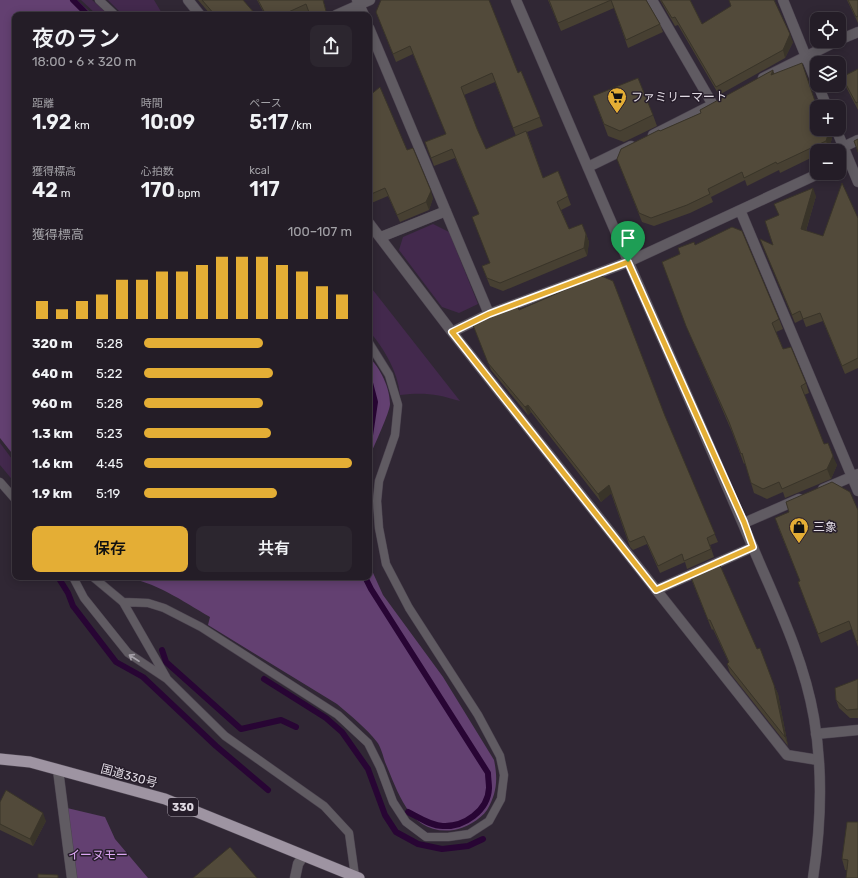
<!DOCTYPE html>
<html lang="ja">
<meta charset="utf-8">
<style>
body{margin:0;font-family:Rubik,"Noto Sans JP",sans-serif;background:#2c262f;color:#f1f3f6;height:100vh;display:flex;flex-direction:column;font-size:15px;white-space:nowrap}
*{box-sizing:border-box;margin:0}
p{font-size:13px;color:#a3a2a7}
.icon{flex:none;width:22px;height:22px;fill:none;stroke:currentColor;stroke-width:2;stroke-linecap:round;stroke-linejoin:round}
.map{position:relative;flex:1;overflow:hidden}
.sheet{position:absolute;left:12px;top:12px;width:360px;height:568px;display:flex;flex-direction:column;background:#241d27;border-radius:8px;box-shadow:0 2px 10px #0003,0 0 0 1px #413b44}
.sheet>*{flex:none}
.buttons{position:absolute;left:810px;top:12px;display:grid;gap:8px}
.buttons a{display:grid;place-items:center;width:36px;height:36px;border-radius:8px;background:#241d27;box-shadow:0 2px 10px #0003,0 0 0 1px #413b44;font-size:20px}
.pin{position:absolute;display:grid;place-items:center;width:34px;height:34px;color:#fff;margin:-41px -17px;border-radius:50% 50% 50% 0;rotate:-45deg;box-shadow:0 0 4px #0007}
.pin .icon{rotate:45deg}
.round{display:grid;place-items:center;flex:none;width:42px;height:42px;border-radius:8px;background:#2c262f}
.summary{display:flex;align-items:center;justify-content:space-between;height:68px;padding:0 20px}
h1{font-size:22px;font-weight:600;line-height:30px}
.stats{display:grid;grid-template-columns:repeat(3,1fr);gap:6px;height:68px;padding:4px 20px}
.stats div{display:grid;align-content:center}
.stats b{font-size:20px;font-weight:600}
.stats small{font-size:11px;font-weight:400}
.stats p{font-size:11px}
.chart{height:112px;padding:8px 20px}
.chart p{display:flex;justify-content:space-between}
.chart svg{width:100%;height:72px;margin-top:4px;stroke:#e4ae35;stroke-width:6}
.action{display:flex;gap:8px;margin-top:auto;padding:8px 20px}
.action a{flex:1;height:46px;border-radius:8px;background:#e4ae35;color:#111;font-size:16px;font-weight:600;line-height:46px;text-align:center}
.action a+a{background:#2c262f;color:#f1f3f6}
ul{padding:0 20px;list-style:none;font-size:13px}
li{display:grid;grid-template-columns:64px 48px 1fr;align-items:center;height:30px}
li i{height:10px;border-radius:5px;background:#e4ae35}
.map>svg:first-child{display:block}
.green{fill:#43294d}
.forest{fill:#634071}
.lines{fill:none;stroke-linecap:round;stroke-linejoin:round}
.stream{stroke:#280534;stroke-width:6}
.service-casing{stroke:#4c4450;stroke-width:9}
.minor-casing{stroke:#4c4450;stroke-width:11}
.tertiary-casing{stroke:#4c4450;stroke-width:11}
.trunk-casing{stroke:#4c4450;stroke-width:12}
.service{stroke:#605b62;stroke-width:8}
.minor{stroke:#605b62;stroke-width:10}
.tertiary{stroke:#605b62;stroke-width:10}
.trunk{stroke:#9e94a2;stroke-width:11}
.wall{fill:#474032;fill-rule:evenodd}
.shaded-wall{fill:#393429}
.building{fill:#524a3a;stroke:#393429}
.oneway{stroke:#a6a1a9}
.route-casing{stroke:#fff;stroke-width:8}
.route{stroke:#e4ae35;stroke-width:5}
.labels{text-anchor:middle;stroke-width:3;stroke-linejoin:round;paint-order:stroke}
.shield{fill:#261d2a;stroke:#a8a1ac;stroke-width:1}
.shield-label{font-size:11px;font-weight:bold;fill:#e0dae3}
.poi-label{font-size:12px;fill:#e0dae3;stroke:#261d2a;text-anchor:start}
.street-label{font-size:12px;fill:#e0dae3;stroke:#261d2a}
.park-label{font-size:12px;fill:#dda7f4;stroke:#261d2a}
</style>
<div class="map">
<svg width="858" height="878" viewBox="0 0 858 878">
<rect width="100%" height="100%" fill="#302734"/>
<!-- green -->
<path class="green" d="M81 0H92L109 15H97Z
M108 0H154L163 15H123Z
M433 224 449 232 478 304 459 313 442 307 399 250 403 237Z
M369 285 460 401C437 394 424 392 400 395 398 372 384 348 369 331Z
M0 443 15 463V483L0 465Z"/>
<!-- forest -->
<path class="forest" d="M0 0H77L93 15H15V457L0 438Z
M369 357C380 368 390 387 390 404 390 412 373 448 369 458Z
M369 564 383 595 443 677 494 760C498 779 497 793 487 810 480 820 465 828 454 830 410 836 399 794 385 762 383 756 381 747 377 742 366 728 351 716 337 704L208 625 210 617C182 601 155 581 122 577H369Z
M67 808 105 817 115 839 148 878H77Z"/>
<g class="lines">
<!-- stream -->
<path class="stream" d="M73 0 88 15
M369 379 375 402 369 442
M58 577 68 593 73 606 116 662 143 677 216 746 268 790
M365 577 371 589 488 773C488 778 489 783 489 788 488 811 464 827 443 826 431 826 418 817 408 812
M162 650 166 662 241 729 281 720 296 727
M264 679 326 718 342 732 368 769 385 815 396 832 418 844 442 849 468 846 483 839"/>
<defs>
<path id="service" d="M99 0 115 15
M0 482 15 499
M73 577 84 598 128 653 167 679 225 736 324 806 349 833 355 876
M93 577 123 602 166 677
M123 602 148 603 164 608 201 627 338 715 368 743 380 767 393 802 406 822 426 837H448L469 834 489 821 501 799 504 775 500 756 478 715 409 608 386 564 379 528 377 501 379 481 395 435 398 405 389 375 369 343"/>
<path id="minor" d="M188 0 200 15
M357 0 364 15
M652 0 713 105
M783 0 817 84
M336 15 370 0
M369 28 489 314
M839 40 858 32
M763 78 837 41
M818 85 827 107
M836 129 858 182
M653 135 712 105
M843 147 858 140
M839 164 848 160
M588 167 631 146
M740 210 858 491
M369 223 452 332 787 755 818 760
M381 237 446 211
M452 332 489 314 628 262 820 173
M823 489 858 474
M744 523 799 499
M656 590 753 547
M816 734 858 730
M58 770 72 878
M295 878 298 864 303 856"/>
<path id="tertiary" d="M516 0C565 113 612 226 662 338 693 408 724 479 754 550 777 604 804 659 814 718 823 771 821 826 813 878"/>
<path id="trunk" d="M0 759 30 762 165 799 359 878"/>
</defs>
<!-- service casing -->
<use href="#service" class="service-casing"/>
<!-- minor casing -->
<use href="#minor" class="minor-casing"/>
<!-- tertiary casing -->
<use href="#tertiary" class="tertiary-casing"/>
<!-- trunk casing -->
<use href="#trunk" class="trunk-casing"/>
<!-- service -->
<use href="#service" class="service"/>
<!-- minor -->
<use href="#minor" class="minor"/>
<!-- tertiary -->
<use href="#tertiary" class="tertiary"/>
<!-- trunk -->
<use href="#trunk" class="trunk"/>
</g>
<!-- wall -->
<path class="wall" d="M198 0H243L256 15H211Z
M257 0H323L327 15H310L309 12 303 15H265Z
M548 0H646L660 24 663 32 628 48 614 8 561 31Z
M660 0H690L702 24 793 42 785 58 719 95 678 25 675 26Z
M847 0H858V23Z
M376 12 518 73 521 71 543 126 527 132 543 178 558 171 571 205 561 210 569 229 586 234 589 242 587 256 503 291 490 286 482 266 490 263 479 214 455 158 434 166 425 142 446 134 413 54 396 62ZM495 82 516 136 486 149 477 129 464 95Z
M858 69V110L845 85 842 77Z
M775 74 817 129 832 138 829 149 825 151H817V155L780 173 779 170 747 186 745 180 711 197 713 202 690 213 654 226 642 222 617 159 660 131 701 113Z
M369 87 372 94 407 150 433 198 429 210 400 222 388 196 369 204V96L371 94 369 95Z
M593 96 653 115 657 126 624 142 608 136Z
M816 196 806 231 823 236 858 218V368L845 374 823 321 806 327 803 319 795 323 760 239 773 245 779 215 774 204Z
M695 245 779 319 783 329 776 332 783 349 806 383 809 393 804 395 824 444 837 465 831 479 785 498 783 492 767 499 754 493 745 463 744 464 732 432 690 335 662 262 680 254Z
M519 310 665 416 718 542 710 545 714 557 687 569 685 562 660 573 647 544 633 550 630 547 611 493 601 502 531 412 528 415 491 370 473 325Z
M858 510V647L852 629 821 643 798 582 800 581 778 527Z
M716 564 778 694 788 746 730 673 727 664 729 663 713 629 712 630 692 581 689 572Z
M858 679V718H850L839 708 836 700Z
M0 802 46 821 33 846 0 830Z
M858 822 847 870H845L842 859Z"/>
<!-- shaded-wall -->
<path class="shaded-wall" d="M790 34 793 42 785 58 783 50Z
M773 70 776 78 771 75Z
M830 129 832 138 829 149 826 141Z
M813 188 816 196 804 237 801 229Z
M431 191 433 198 429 210 426 202Z
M586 234 589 242 587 256 584 248Z
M528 405 531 412 528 415 525 407Z
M833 456 837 465 831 479 827 469Z
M609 485 612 493 601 502 598 494Z
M774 685 778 694 788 746 785 737Z
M43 813 46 821 33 846 30 839Z"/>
<!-- building -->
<path class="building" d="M202 0H243L256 15H215Z
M258 0H323L327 15H310L306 4 282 15H266Z
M381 0H489L518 73 521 71 540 117 513 128 492 73 461 87 477 129 486 149 526 131 543 178 558 171 568 196 557 202 569 229 582 224 586 234 584 248 500 283 487 278 482 266 490 263 472 217 479 214 452 149 431 158 425 142 446 134 410 46 393 54 376 12Z
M549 0H646L660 24 626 40 611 0 558 23Z
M661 0H690L702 24 731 6 729 0H774L790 34 783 50 716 87 675 17 672 18Z
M848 0H858V16L856 17Z
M802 63 817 107V129H830L826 141 777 164 776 162 744 178 742 172 708 189 710 194 687 205 651 218 639 213 617 159 621 149 659 130 660 131 701 113 700 110 773 70 771 75Z
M858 69V102L856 103 842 77Z
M638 78 653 115 620 131 604 124 593 96Z
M380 87 407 150 413 148 431 191 426 202 397 215 385 188 369 195V96Z
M858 139V152L854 141Z
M842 183 858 218V358L842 366 820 313 803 319 800 311 792 315 760 239 773 245 765 221 779 215 774 204 813 188 801 229 823 236Z
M732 227 742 231 779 319 772 323 783 349 791 347 806 383 801 386 824 444 828 443 833 456 827 469 782 489 779 482 763 489 751 483 742 453 741 454 729 422 686 326 662 262 680 254 678 248 694 242 695 245Z
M599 275 613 281 665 416 715 534 707 538 711 549 684 561 682 554 658 566 644 536 630 542 628 539 609 485 598 494 528 405 525 407 488 363 473 325 501 312 518 307 519 310Z
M832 482 850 492 858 510V640L856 641 849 621 818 634 798 582 800 581 775 518 789 512 786 502Z
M715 560 716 564 719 563 757 649 760 648 774 685 785 737 727 664 729 662 710 620H708L689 572Z
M858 679V709L847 710 836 700 835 688Z
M6 790 43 813 30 839 0 824V802Z
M847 822H858V878H846L848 860 842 859Z
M230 847 257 878H193Z
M38 874 58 875V878H38Z"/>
<!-- one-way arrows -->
<defs><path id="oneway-shaft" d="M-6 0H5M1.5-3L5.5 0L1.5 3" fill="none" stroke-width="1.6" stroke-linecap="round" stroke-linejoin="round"/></defs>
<use class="oneway" href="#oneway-shaft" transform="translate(134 658) rotate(-147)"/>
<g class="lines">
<defs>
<path id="route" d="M628 262 744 522 753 547 656 590 452 332 489 314Z"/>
</defs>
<!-- route casing -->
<use href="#route" class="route-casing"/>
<!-- route -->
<use href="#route" class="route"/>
</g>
<!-- icons -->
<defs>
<symbol id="supermarket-pin" viewBox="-11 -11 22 30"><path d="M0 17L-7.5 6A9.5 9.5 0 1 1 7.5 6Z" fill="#e4ae35" stroke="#261d2a"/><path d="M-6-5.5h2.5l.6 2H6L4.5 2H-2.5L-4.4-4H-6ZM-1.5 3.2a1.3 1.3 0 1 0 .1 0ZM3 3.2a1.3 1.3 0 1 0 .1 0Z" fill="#111"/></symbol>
<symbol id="shop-pin" viewBox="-11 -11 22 30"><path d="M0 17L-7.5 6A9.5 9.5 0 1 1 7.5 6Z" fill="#e4ae35" stroke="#261d2a"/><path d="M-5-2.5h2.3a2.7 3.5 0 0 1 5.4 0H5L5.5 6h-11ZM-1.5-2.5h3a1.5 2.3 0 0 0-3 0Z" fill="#111"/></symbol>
</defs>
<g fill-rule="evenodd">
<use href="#supermarket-pin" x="606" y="86" width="22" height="30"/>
<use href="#shop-pin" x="788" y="516" width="22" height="30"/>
</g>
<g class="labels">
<!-- shield labels -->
<rect class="shield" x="168" y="798" width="30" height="18" rx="3"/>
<g class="shield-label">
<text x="183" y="811">330</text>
</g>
<!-- poi labels -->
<g class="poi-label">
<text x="631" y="101">ファミリーマート</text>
<text x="813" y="531">三象</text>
</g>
<!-- street labels -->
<g class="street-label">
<text transform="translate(129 776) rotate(15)" y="4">国道330号</text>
</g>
<!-- park labels -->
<g class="park-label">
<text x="98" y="859">イーヌモー</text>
</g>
</g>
</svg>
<div class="buttons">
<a><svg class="icon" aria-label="locate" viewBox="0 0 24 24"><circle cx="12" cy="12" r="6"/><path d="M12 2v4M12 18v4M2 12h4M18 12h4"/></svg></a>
<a><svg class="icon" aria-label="layers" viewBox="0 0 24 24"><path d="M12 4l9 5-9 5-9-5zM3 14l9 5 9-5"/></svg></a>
<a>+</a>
<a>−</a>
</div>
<div class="pin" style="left:628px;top:262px;background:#1e9e55"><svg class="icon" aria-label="arrive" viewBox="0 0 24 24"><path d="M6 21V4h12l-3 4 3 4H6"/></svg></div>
<section class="sheet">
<div class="summary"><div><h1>夜のラン</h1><p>18:00 · 6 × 320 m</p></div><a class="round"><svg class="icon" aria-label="share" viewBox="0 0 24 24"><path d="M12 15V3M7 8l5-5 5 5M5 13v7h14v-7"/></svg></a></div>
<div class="stats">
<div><p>距離</p><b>1.92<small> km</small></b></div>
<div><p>時間</p><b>10:09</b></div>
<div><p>ペース</p><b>5:17<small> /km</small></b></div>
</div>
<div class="stats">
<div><p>獲得標高</p><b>42<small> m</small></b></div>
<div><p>心拍数</p><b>170<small> bpm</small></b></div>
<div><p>kcal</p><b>117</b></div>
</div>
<div class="chart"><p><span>獲得標高</span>100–107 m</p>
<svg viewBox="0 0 160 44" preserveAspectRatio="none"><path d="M5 44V33M15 44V38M25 44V33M35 44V29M45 44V20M55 44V20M65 44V15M75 44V15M85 44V11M95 44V6M105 44V6M115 44V6M125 44V11M135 44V15M145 44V24M155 44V29"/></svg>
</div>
<ul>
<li><b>320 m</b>5:28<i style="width:57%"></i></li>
<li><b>640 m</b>5:22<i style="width:62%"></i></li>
<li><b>960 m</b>5:28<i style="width:57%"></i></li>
<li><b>1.3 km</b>5:23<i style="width:61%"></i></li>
<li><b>1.6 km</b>4:45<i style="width:100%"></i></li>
<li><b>1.9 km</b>5:19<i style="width:64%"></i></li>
</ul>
<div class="action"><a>保存</a><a>共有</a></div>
</section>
</div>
